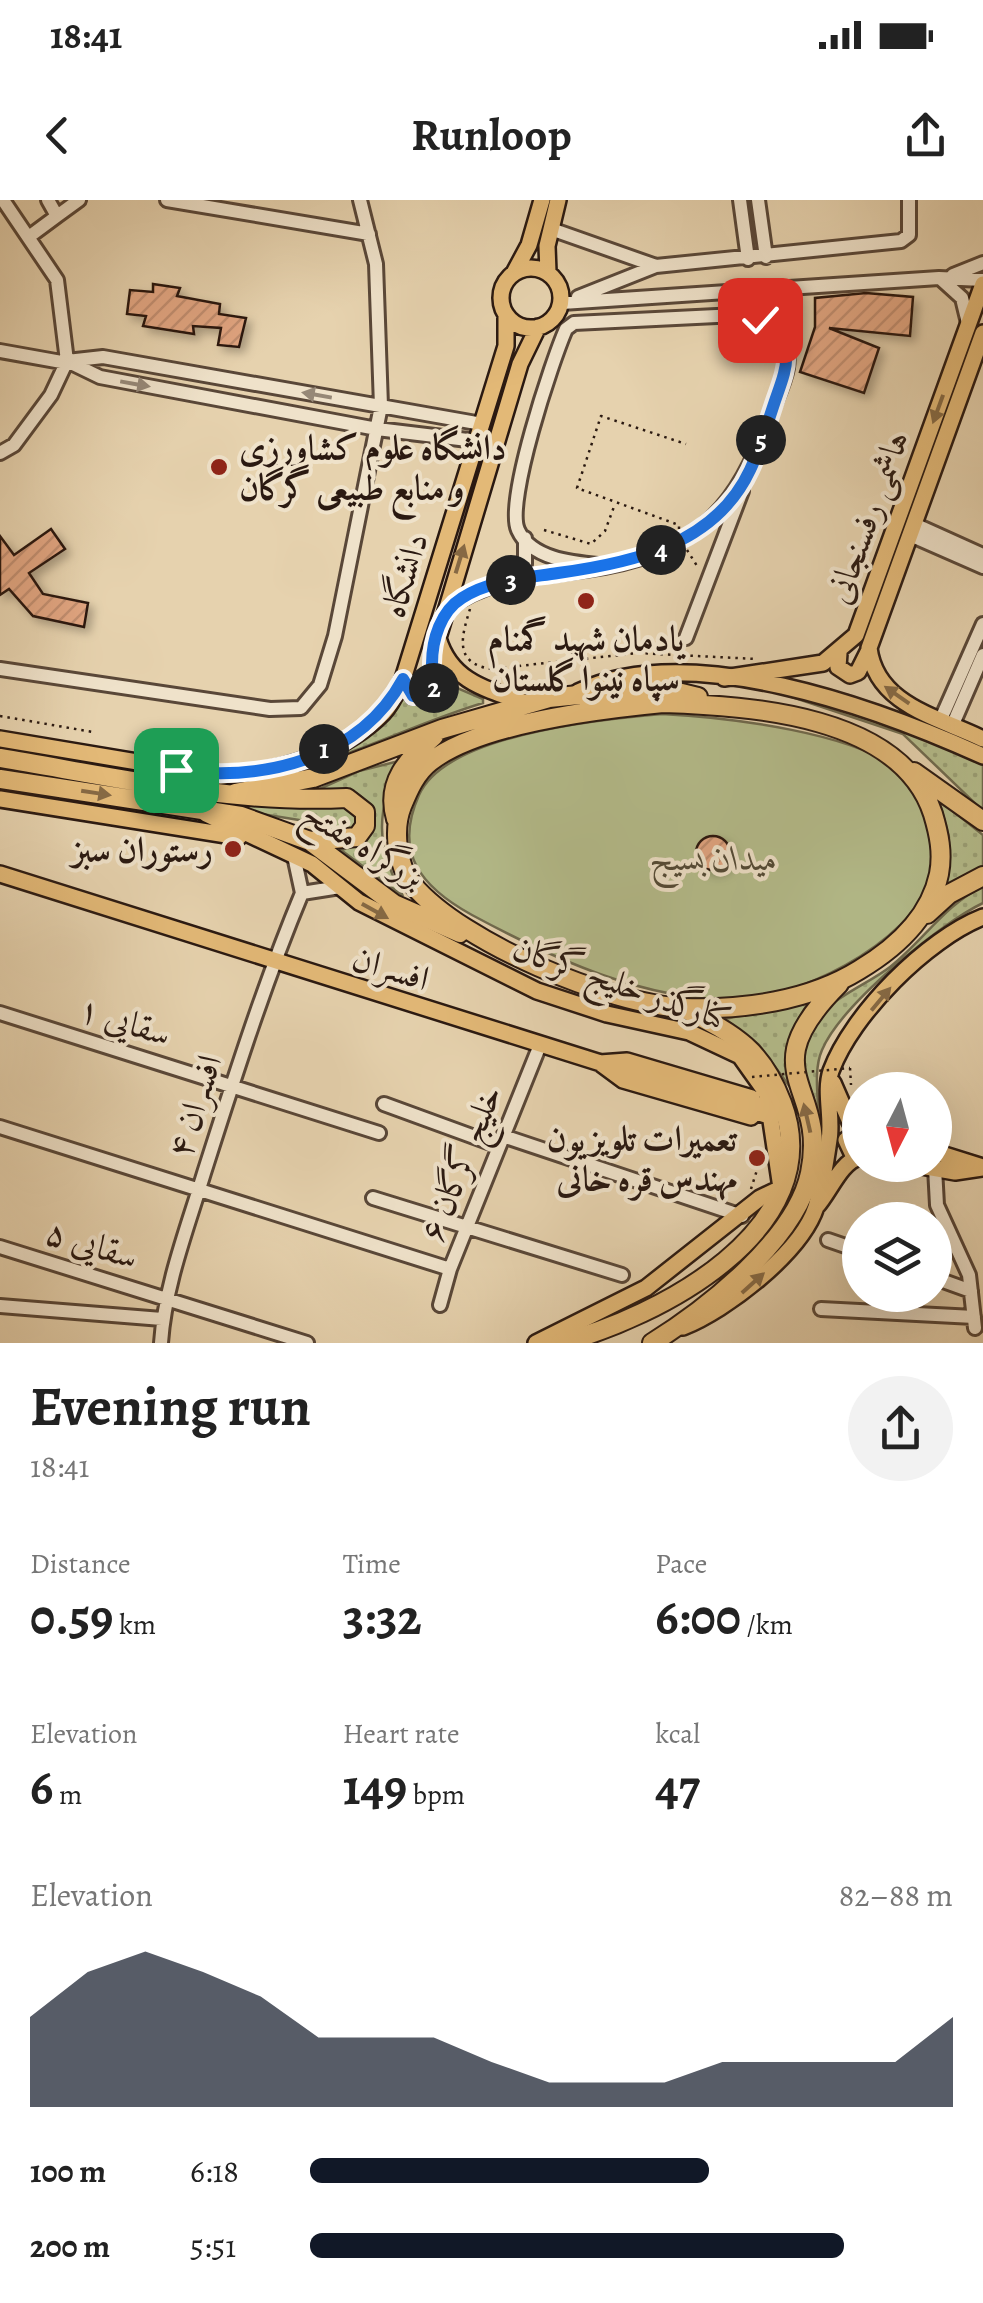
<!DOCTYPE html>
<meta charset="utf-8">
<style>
body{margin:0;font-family:Alegreya,Amiri,serif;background:#f2f2f2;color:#222;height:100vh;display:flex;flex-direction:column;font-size:38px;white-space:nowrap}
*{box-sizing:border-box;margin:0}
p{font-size:32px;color:#767676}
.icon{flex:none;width:55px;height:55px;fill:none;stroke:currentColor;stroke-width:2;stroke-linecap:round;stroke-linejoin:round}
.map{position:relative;height:1143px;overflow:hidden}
.details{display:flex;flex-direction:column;background:#fff;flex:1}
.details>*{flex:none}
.needle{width:65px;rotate:186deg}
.buttons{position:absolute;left:842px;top:872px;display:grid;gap:20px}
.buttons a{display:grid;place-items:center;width:110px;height:110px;border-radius:50%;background:#fff;box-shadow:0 10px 40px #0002;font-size:50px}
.pin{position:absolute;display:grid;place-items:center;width:85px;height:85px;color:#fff;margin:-42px;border-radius:20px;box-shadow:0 5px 15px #0006}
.km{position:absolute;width:50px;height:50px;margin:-25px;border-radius:50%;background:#222;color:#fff;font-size:28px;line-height:50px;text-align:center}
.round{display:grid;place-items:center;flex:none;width:105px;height:105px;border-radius:52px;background:#f2f2f2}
.head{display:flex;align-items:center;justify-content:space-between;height:170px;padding:0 30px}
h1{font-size:55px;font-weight:600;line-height:75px}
.stats{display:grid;grid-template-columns:repeat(3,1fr);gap:15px;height:170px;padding:10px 30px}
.stats div{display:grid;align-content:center}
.stats b{font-size:50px;font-weight:600}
.stats small{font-size:28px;font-weight:400}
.stats p{font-size:28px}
.chart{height:280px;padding:20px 30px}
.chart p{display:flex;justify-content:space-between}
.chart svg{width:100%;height:180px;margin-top:10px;fill:#111827;opacity:.7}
ul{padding:0 30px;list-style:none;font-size:32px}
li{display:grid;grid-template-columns:160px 120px 1fr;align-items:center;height:75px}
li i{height:25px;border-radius:12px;background:#111827}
.status{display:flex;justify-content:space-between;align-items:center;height:70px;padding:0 50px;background:#fff;direction:ltr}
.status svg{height:28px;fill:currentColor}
header{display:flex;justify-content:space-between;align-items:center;height:130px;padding:0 30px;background:#fff;font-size:45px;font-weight:600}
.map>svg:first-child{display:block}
.grass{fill:url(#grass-dots);stroke:#6f6a4e;stroke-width:2.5}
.park{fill:#b4bc8b;stroke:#6f6a4e;stroke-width:2.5}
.building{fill:url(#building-hatch);stroke:#2a1911;stroke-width:2.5;filter:url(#shadow)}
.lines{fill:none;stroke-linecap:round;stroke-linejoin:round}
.major-tunnel{stroke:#c0ad8f;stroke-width:15;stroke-dasharray:15 8;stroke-linecap:butt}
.minor-casing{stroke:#594738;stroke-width:18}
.major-casing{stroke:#2a1911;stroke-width:20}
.highway-casing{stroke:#2a1911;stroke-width:22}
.path{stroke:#2a1911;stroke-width:2.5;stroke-dasharray:2.5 5;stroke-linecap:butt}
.minor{stroke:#efe2ca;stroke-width:12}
.major{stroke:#e3b977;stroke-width:15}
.highway{stroke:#e3b977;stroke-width:18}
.path-bridge{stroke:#2a1911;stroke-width:2.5;stroke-dasharray:2.5 5;stroke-linecap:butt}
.oneway{fill:#968877}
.oneway2{fill:#866944}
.route-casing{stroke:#fff;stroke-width:20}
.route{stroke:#1a73e8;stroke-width:12}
.poi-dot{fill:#8f2418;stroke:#efe2ca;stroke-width:4}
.labels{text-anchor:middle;stroke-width:8;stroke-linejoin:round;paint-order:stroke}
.poi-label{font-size:35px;font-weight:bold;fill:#2a1911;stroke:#efe2ca;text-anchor:end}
.street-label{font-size:35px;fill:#2a1911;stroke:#efe2ca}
.park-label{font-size:35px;font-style:italic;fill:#534a36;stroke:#efe2ca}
</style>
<div class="status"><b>18:41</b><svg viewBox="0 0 49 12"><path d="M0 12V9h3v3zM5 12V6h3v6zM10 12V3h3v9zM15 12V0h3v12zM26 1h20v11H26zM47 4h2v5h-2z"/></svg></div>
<header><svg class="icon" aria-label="back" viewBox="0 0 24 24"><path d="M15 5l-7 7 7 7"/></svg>Runloop<svg class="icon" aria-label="share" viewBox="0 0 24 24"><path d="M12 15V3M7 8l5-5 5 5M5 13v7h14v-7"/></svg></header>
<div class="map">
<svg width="983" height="1143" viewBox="0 0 983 1143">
<defs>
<pattern id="grass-dots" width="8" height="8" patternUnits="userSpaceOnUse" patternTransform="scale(2.5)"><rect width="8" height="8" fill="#b4bc8b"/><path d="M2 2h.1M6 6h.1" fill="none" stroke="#9ba177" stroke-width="1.8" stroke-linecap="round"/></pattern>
<pattern id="building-hatch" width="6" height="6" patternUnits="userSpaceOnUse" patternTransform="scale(2.5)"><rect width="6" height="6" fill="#e1a581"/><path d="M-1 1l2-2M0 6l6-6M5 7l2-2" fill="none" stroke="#c18d6e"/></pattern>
<filter id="shadow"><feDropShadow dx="5" dy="5" stdDeviation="5" flood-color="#0004"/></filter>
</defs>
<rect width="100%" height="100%" fill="#e6d2ae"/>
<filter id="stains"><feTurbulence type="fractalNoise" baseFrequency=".002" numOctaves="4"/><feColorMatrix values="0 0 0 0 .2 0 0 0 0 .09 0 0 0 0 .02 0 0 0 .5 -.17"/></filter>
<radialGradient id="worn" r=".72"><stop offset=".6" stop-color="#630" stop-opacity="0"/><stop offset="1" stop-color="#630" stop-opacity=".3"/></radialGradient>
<!-- grass -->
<path class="grass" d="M438 464 457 488 483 499V503C395 529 301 585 211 583L246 582 293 571 404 493 416 503 427 502 441 488Z
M774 491 853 510 983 561V611L903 534Z
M403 560C374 608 376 648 403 696L341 650 356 646 371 608C355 582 333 589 306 595L359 571Z
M169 595C212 601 254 606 298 608 317 609 334 603 354 607L359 621 355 628 337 634 299 620 169 599Z
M939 600 983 635V668L945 687 949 637Z
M983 686V703C939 724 841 805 822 850 811 875 822 912 817 923 809 897 796 868 804 841 813 804 863 788 890 767 923 741 945 705 983 686Z
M810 801C789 829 785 853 790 887L759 845 725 819Z"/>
<!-- park -->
<path class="park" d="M662 514C720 517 868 532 906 578 912 585 916 597 920 605 929 624 937 641 935 662 927 735 808 795 743 799 650 804 552 758 472 715 421 687 393 653 419 595 446 534 603 519 662 514Z"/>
<!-- building -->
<path class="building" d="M153 84 180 88 177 96 220 104 219 114 246 118 239 147 218 145 221 128 193 126 194 134 143 126 146 116 127 114 130 90 153 92Z
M866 93 913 97 910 136 829 128 879 148 864 193 800 172 815 127V98Z
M51 329 65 349 29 373 43 394 88 403 84 427 33 416 9 389 0 395V336L14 355Z
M696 653a17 17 0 1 1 34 0a17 17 0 1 1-34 0Z"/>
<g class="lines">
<!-- major-tunnel -->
<path class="major-tunnel" d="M775 918 860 943"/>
<defs>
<path id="minor" d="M167 0 369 34
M740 0 748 59
M758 0 766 57
M57 16 79 0
M551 29 656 66
M30 36 57 16 48 0
M953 75 983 63
M941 79 962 98 968 123
M578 97 656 66 901 41 909 35V0
M562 103 939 78 983 80
M0 151 67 163
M476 241 377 229 100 177 67 161 103 157 482 224
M0 253 14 245 51 195 67 161 57 80 3 0
M914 324 983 355
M910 335 983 367
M519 378 525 364V338
M446 410C492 374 550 377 605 367 701 348 737 307 769 218 774 203 784 185 787 168 792 134 765 121 737 115L574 123 566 129C552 161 505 302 518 330 532 361 578 363 607 366
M686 438 742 291
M0 469 270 509 301 508 320 485 335 436 381 206 376 64 360 0
M941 519 983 424
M953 524 983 455
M294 656 302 693
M302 693 340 687
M0 813 379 933
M384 904 499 946
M0 927 450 1069
M503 936 742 1016
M935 968 937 1005 969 1075 975 1128
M373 998 622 1075
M828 1040 860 1051
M0 1047 307 1143
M935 1078 971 1091
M440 1105 450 1069 540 845
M0 1106 162 1119
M821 1109 974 1117
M161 1143C165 1085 187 1029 204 973 234 879 264 784 302 693"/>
<path id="major" d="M501 98a30 30 0 1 1 60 0a30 30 0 1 1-60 0Z
M548 72 547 46 558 0
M514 73 529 45 542 0
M983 133 869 448C876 505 938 517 983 539
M839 453 838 467 850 475 858 472 868 452
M724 478 823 463 856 435 983 84
M403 479 413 496 432 493 437 439
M578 492C690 439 877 508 983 556
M530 504C489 490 451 483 438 438L520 164 538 127
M0 539 221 576C274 574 344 553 383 513 392 504 397 491 403 479L506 146V115
M0 599 239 637
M206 614 312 664 359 702 537 791 607 814 689 832 740 856 767 894 781 988 760 998 646 1088 536 1143
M0 674 766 915
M627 861 752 898 757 911 751 917 623 880 600 863Z
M833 883 850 922 860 931
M935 952 983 967
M854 957 846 940 859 931
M915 965 955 972 983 968
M816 1007C830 992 840 962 860 957
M683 1127C726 1110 801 1053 816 1007 822 986 826 961 829 940 833 918 824 892 831 871 852 814 927 739 983 717"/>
<path id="highway" d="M663 503C751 506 901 515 933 614 939 634 943 653 939 674 930 717 896 748 859 770 809 801 743 810 684 808 609 804 462 743 413 685 396 664 393 629 402 606 409 589 416 573 430 562 479 523 601 509 663 503Z
M0 558C114 577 231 604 347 598L365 612V626L357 637 310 641
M914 572 983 621
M0 579 241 616 310 641 394 704 460 733
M235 593 313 578 442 529 549 498 657 487 698 497
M396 619C385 582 408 559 434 536
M927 714 949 694 983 676
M560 1143C657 1118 830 1029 782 903 762 850 736 835 687 810
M652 1143C708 1108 796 1039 810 973 829 883 748 875 839 784"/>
</defs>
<!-- minor casing -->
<use href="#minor" class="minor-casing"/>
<!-- major casing -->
<use href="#major" class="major-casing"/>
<!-- highway casing -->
<use href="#highway" class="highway-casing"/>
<!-- path -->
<path class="path" d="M679 329V325L577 288 601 216 686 244
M544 330 591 344 605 331 615 304
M687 350 699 369
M470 409C461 438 454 463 491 469L638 453 757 459
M0 516 93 532
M850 868 851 885
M751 989 762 954"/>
<!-- minor -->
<use href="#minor" class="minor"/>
<!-- major -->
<use href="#major" class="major"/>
<!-- highway -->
<use href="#highway" class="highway"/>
<!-- path-bridge -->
<path class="path-bridge" d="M752 877 850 868"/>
</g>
<!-- one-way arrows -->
<defs><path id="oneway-solid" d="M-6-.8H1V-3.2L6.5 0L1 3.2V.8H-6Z" transform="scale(2.5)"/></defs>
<g class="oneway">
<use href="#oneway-solid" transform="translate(135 184) rotate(10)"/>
<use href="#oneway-solid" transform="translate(317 195) rotate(-170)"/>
</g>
<g class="oneway2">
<use href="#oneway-solid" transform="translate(938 209) rotate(110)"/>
<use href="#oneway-solid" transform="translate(460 359) rotate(-73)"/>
<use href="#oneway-solid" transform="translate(897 495) rotate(-145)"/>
<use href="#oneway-solid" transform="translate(96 593) rotate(9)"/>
<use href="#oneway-solid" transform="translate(375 711) rotate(29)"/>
<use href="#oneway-solid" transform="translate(881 799) rotate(-50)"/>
<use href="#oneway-solid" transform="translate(807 918) rotate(-103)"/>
<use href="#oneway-solid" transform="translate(753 1083) rotate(-42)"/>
</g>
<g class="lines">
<defs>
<path id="route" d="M176 570C262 582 359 560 403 479L413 496 432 493C437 482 432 475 432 464 432 439 441 411 462 398 490 380 526 378 558 373 632 363 715 345 750 270 761 247 768 221 776 198 789 162 795 143 760 120"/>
</defs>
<!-- route casing -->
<use href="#route" class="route-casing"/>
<!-- route -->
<use href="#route" class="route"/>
</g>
<!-- markers -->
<g class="poi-dot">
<circle cx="219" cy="267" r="10"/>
<circle cx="586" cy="401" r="10"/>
<circle cx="233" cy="649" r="10"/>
<circle cx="757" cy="958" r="10"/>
</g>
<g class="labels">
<!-- poi labels -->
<g class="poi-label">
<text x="239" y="259" text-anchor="start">دانشگاه علوم کشاورزی<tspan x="239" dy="40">و منابع طبیعی گرگان</tspan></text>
<text x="586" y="450" text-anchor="middle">یادمان شهید گمنام<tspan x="586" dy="40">سپاه نینوا گلستان</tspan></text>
<text x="213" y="661">رستوران سبز</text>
<text x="737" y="950">تعمیرات تلویزیون<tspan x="737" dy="40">مهندس قره خانی</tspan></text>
</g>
<!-- street labels -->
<g class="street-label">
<text transform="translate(867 317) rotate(-70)" y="12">هاشمی رفسنجانی</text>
<text transform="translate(404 375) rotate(-73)" y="12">دانشگاه</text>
<text transform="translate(364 644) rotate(31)" y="12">بزرگراه مفتح</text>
<text transform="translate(391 768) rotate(17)" y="12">افسران</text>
<text transform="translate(622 783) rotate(19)" y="12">کنارگذر خلیج گرگان</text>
<text transform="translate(125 821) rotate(17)" y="12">سقایی ۱</text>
<text transform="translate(194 906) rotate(-72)" y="12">افسران ۴</text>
<text transform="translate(460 963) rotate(-68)" y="12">خلیج گرگان ۶</text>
<text transform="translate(92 1044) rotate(17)" y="12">سقایی ۵</text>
</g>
<!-- park labels -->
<g class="park-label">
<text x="714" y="670">میدان بسیج</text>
</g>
</g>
<rect width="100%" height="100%" filter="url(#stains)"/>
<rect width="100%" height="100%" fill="url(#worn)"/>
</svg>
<div class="buttons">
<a><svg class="needle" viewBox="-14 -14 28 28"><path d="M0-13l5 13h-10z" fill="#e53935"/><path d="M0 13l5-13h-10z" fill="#767676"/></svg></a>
<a><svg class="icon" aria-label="layers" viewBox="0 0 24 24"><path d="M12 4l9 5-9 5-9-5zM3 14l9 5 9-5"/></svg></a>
</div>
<div class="pin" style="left:176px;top:570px;background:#1e9e55"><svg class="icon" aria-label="arrive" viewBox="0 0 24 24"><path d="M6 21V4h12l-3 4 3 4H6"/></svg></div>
<div class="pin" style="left:760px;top:120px;background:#d93025"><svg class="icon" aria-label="check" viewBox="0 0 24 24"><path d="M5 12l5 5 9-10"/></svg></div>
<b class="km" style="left:324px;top:549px">1</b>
<b class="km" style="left:434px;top:488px">2</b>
<b class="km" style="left:511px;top:380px">3</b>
<b class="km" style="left:661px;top:350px">4</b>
<b class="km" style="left:761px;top:240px">5</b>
</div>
<section class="details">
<div class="head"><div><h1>Evening run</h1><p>18:41</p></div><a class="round"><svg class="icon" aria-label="share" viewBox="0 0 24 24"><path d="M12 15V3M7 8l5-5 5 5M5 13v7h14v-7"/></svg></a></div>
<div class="stats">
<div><p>Distance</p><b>0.59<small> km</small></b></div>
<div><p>Time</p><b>3:32</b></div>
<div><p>Pace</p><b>6:00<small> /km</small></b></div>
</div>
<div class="stats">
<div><p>Elevation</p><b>6<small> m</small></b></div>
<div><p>Heart rate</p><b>149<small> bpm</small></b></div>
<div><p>kcal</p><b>47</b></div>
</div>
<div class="chart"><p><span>Elevation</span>82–88 m</p>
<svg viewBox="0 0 160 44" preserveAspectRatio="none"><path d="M0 44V22L10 11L20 6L30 11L40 17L50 27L60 27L70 27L80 33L90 38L100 38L110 38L120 33L130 33L140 33L150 33L160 22V44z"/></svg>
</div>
<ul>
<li><b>100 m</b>6:18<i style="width:62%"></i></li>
<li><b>200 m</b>5:51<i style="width:83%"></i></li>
</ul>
</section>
